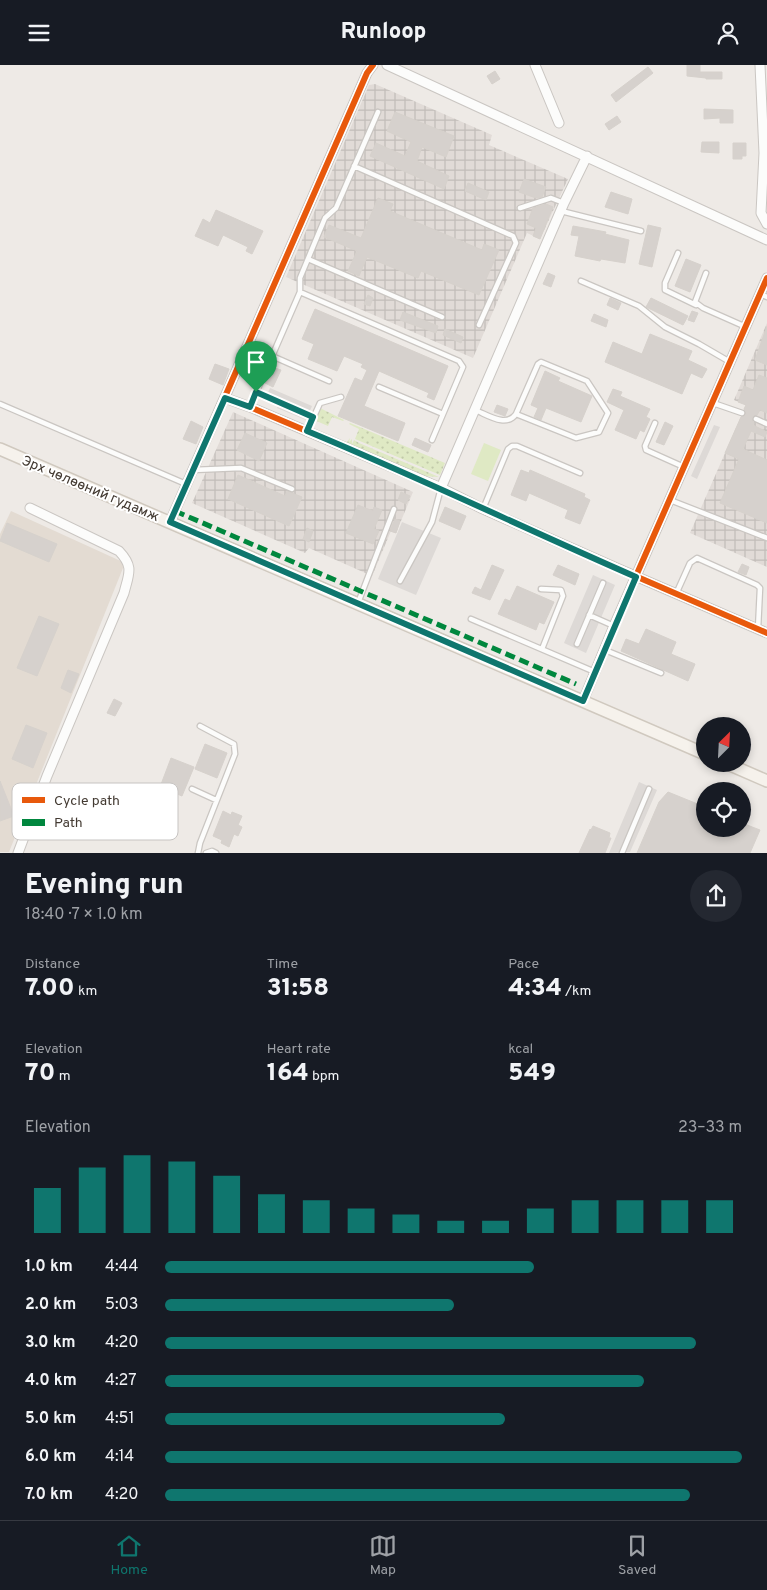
<!DOCTYPE html>
<meta charset="utf-8">
<style>
body{margin:0;font-family:Overpass,sans-serif;background:#242831;color:#f1f3f6;height:100vh;display:flex;flex-direction:column;font-size:19px;white-space:nowrap}
*{box-sizing:border-box;margin:0}
p{font-size:16px;color:#9ea1a6}
.icon{flex:none;width:28px;height:28px;fill:none;stroke:currentColor;stroke-width:2;stroke-linecap:round;stroke-linejoin:round}
.map{position:relative;height:788px;overflow:hidden}
.panel{display:flex;flex-direction:column;background:#171b24;flex:1}
.panel>*{flex:none}
.needle{width:32px;rotate:24deg}
.fabs{position:absolute;left:696px;top:652px;display:grid;gap:10px}
.fabs a{display:grid;place-items:center;width:55px;height:55px;border-radius:50%;background:#171b24;box-shadow:0 2px 8px #0003;font-size:25px}
.pin{position:absolute;display:grid;place-items:center;width:42px;height:42px;color:#fff;margin:-51px -21px;border-radius:50% 50% 50% 0;rotate:-45deg;box-shadow:0 0 5px #0007}
.pin .icon{rotate:45deg}
.round{display:grid;place-items:center;flex:none;width:52px;height:52px;border-radius:26px;background:#242831}
.headline{display:flex;align-items:center;justify-content:space-between;height:85px;padding:0 25px}
h1{font-size:28px;font-weight:800;line-height:38px}
.metrics{display:grid;grid-template-columns:repeat(3,1fr);gap:8px;height:85px;padding:5px 25px}
.metrics div{display:grid;align-content:center}
.metrics b{font-size:25px;font-weight:800}
.metrics small{font-size:14px;font-weight:400}
.metrics p{font-size:14px}
.chart{height:140px;padding:10px 25px}
.chart p{display:flex;justify-content:space-between}
.chart svg{width:100%;height:90px;margin-top:5px;stroke:#0f766e;stroke-width:6}
ul{padding:0 25px;list-style:none;font-size:16px}
li{display:grid;grid-template-columns:80px 60px 1fr;align-items:center;height:38px}
li i{height:12px;border-radius:6px;background:#0f766e}
header{display:flex;justify-content:space-between;align-items:center;height:65px;padding:0 25px;background:#171b24;font-size:22px;font-weight:800}
.tab-bar{display:flex;justify-content:space-around;align-items:center;height:70px;border-top:1px solid #363941;background:#171b24;font-size:14px;color:#9ea1a6}
.tab-bar a{display:grid;justify-items:center;gap:2px}
.tab-bar .on{color:#0f766e}
.map>svg:first-child{display:block}
.residential{fill:#e3dbd2}
.industrial{fill:url(#industrial-grid)}
.grass{fill:url(#grass-dots)}
.pitch{fill:#dfe9c4}
.parking{fill:#ddd9d6}
.building{fill:#d6d1cd;stroke:#d6d1cc}
.lines{fill:none;stroke-linecap:round;stroke-linejoin:round}
.service-casing{stroke:#cac6c2;stroke-width:7}
.minor-casing{stroke:#cac6c2;stroke-width:11}
.secondary-casing{stroke:#d0c9bf;stroke-width:14}
.service{stroke:#fcfcfb;stroke-width:4.5}
.minor{stroke:#fcfcfb;stroke-width:9}
.secondary{stroke:#f6f2ec;stroke-width:11}
.quiet{stroke:#00873e;stroke-width:5;stroke-dasharray:10 5;stroke-linecap:butt}
.cycleway-casing{stroke:#fff;stroke-width:9}
.cycleway{stroke:#e8590c;stroke-width:6}
.route-casing{stroke:#fff;stroke-width:10}
.route{stroke:#0f766e;stroke-width:6}
.labels{text-anchor:middle;stroke-width:4;stroke-linejoin:round;paint-order:stroke}
.street-label{font-size:14px;fill:#433a32;stroke:#fff}
.key{fill:#fff;stroke:#c7c4c2;stroke-width:1}
.key-label{font-size:14px;fill:#433a32}
</style>
<header><svg class="icon" aria-label="menu" viewBox="0 0 24 24"><path d="M4 6h16M4 12h16M4 18h16"/></svg>Runloop<svg class="icon" aria-label="person" viewBox="0 0 24 24"><circle cx="12" cy="8" r="4"/><path d="M4 21q1-7 8-7t8 7"/></svg></header>
<div class="map">
<svg width="767" height="788" viewBox="0 0 767 788">
<defs>
<pattern id="industrial-grid" width="8" height="8" patternUnits="userSpaceOnUse" patternTransform="scale(1.25)"><rect width="8" height="8" fill="#e1dbd7"/><path d="M0 4h8M4 0v8" fill="none" stroke="#c2bdb9"/></pattern>
<pattern id="grass-dots" width="8" height="8" patternUnits="userSpaceOnUse" patternTransform="scale(1.25)"><rect width="8" height="8" fill="#dfe9c4"/><path d="M2 2h.1M6 6h.1" fill="none" stroke="#c1c9a9" stroke-width="1.8" stroke-linecap="round"/></pattern>
</defs>
<rect width="100%" height="100%" fill="#eeeae6"/>
<!-- residential -->
<path class="residential" d="M11 446 125 498 9 787H0V469Z"/>
<!-- industrial -->
<path class="industrial" d="M375 19 492 70 489 80 568 114 540 174 527 168 473 293 286 212 369 20Z
M767 258V502L690 468 746 340 734 335Z
M233 347 413 427 396 468 391 466 372 511 309 483 305 488 192 438Z"/>
<!-- grass -->
<path class="grass" d="M320 343 344 355 343 356 332 352 328 361 314 355Z
M350 358 445 398 440 410 355 374 359 364 349 359Z
M350 373 349 377 352 374V379L354 375 359 378 439 412 423 411 341 375 347 377Z"/>
<!-- pitch -->
<path class="pitch" d="M484 378 501 385 488 416 471 409Z"/>
<!-- parking -->
<path class="parking" d="M270 323 312 341 306 355 277 343 280 336 267 330Z
M714 360 720 362 697 414 691 411Z
M402 457 441 473 416 530 378 514Z
M593 510 615 520 586 588 564 578Z
M639 717 657 725 630 787 609 788Z"/>
<!-- building -->
<path class="building" d="M687 0H700V7H722V14H706V13L687 11Z
M648 2 653 8 616 37 611 30Z
M495 6 500 14 492 19 487 11Z
M704 44 733 45V58H720V53L704 54Z
M395 47 454 71 446 92 422 82 417 96 449 111 444 124 370 91 376 78 405 91 411 77 387 66Z
M617 51 621 57 609 65 605 59Z
M702 77H719V88L701 87Z
M733 78H746V91H742V94H733Z
M524 114 546 122 542 132 536 133 519 127Z
M468 118 489 127 486 135 465 126Z
M611 127 632 134 628 149 605 142Z
M378 133 393 139 390 146 482 185 484 179 499 185 479 230 421 206 418 213 367 192 359 211 348 206 357 186 324 172 329 160 361 173Z
M546 139 553 142 540 174 533 171 536 163 527 159 533 143Z
M216 145 263 166 252 189 246 186 248 182 223 170 218 181 195 171 203 154 210 158Z
M648 160 661 163 652 202 639 199Z
M573 161 606 167 605 169 629 175 625 198 601 194 600 196 575 191 579 171 571 170Z
M686 194 701 200 690 227 675 221Z
M548 208 555 211 551 222 543 219Z
M368 230 373 233 370 241 364 239Z
M610 233 621 238 618 245 607 240Z
M651 233 688 251 683 260 646 242Z
M315 244 448 301 434 335 427 332 429 328 379 306 364 341 405 358 398 376 338 351 355 313 362 316 367 305 361 302 363 299 344 291 337 306 308 294 314 279 302 274Z
M692 246 698 248 694 257 688 255Z
M403 247 438 261 436 268 400 255Z
M594 249 608 255 606 262 591 256Z
M767 261V300L755 295Z
M445 264 463 272 461 278 443 270Z
M650 269 692 286 688 295 707 304 702 313 691 308 682 329 605 297 613 277 642 289Z
M253 298 264 301 257 315 248 311Z
M215 299 229 304 223 320 209 314Z
M275 303 281 305 273 322 265 318 271 304 274 305Z
M545 306 560 313 558 316 592 331 581 357 546 343 541 355 534 352 538 343 531 340Z
M759 310 767 313V348L760 345 757 350 753 352 752 355 754 358 753 360 767 367 765 372 751 366 743 384 767 395V458L720 438 739 394 725 388 741 352 744 351 746 349 744 344 746 340 738 337 744 321 753 325Z
M613 324 622 327 620 331 650 344 646 352 650 354 644 367 640 365 636 374 615 365 624 345 607 337Z
M497 340 508 344 505 351 494 347Z
M191 356 203 362 196 379 183 374Z
M665 357 673 361 664 380 656 377Z
M245 368 267 378 259 396 237 385Z
M415 373 431 380 428 387 412 380Z
M521 405 529 408 530 405 585 429 584 432 590 435 580 459 565 453 568 445 529 428 526 436 511 430Z
M238 410 285 431 287 426 302 432 289 461 228 434Z
M401 427 410 431 406 439 398 435Z
M358 440 373 446 374 442 382 445 374 464 379 466 373 479 346 468Z
M445 442 466 451 460 465 439 456Z
M395 454 400 456 396 468 390 466Z
M7 458 57 479 49 497 0 476Z
M307 463 313 466 309 477 303 474Z
M742 499 749 502 746 510 738 507Z
M492 500 504 505 490 535 472 528 475 522 481 525Z
M558 500 579 509 575 520 553 510Z
M517 521 554 537 544 559 539 557 536 565 498 549 505 534 510 536Z
M39 551 59 559 37 611 17 603Z
M646 564 676 577 671 589 695 599 688 616 621 586 626 574 639 579Z
M68 605 79 609 71 628 61 623Z
M114 634 122 638 115 651 107 648Z
M26 660 47 668 33 703 12 694Z
M205 679 227 688 217 713 195 704Z
M171 693 194 702 182 731 160 722Z
M0 716 14 751 0 756Z
M668 727 705 742V764H742V758L760 765 750 788H637L659 737Z
M223 746 231 750 232 747 242 751 238 760 242 762 238 771 234 769 229 782 221 778 222 775 213 771Z
M593 761 610 768 609 773H611L605 788H579L590 764 591 765Z"/>
<g class="lines">
<defs>
<path id="service" d="M354 101 513 171 516 178 479 260
M520 143 551 133 564 138
M561 146 641 166
M678 188 665 218V225L696 240
M308 194 442 252
M706 208 695 237 703 243 746 262
M581 216 639 241 665 262 699 279 730 297
M300 227 459 296 463 302 432 375
M760 229 767 232
M272 291 329 316
M379 322 443 349
M256 327 313 352
M713 338 742 348
M0 339 186 419
M250 342 300 227V213L325 153 336 143 378 47
M475 345C488 350 506 363 516 349L538 299 541 297 587 316 608 348 599 367 576 373 516 349
M756 354 767 359
M655 358 645 381 646 385 684 402
M307 367 320 338 341 332
M193 405 241 403 292 424
M670 435 767 473
M483 444 508 384 512 381H517L580 408
M400 516 432 457 441 423
M541 524 561 525 563 531 542 584
M676 529 690 498 697 493 757 520 760 523 758 564
M358 538 394 444
M589 550 614 561
M471 554 595 607
M577 579 603 518
M605 585 661 608
M192 724 216 735
M198 788 200 778 235 689 234 679 200 661
M206 788 212 786 216 788
M622 788 649 724"/>
<path id="minor" d="M387 0 767 175
M535 0 559 58
M760 0 764 88 761 148 767 159
M225 333 250 342 441 423 483 444 619 504 767 568
M441 423 564 138 587 91
M170 457 367 8 373 0
M583 636 614 561 767 213
M18 788 47 711 124 528C129 508 134 502 119 486L30 443"/>
<path id="secondary" d="M0 384 705 689
M728 699 767 716"/>
</defs>
<!-- service casing -->
<use href="#service" class="service-casing"/>
<!-- minor casing -->
<use href="#minor" class="minor-casing"/>
<!-- secondary casing -->
<use href="#secondary" class="secondary-casing"/>
<!-- service -->
<use href="#service" class="service"/>
<!-- minor -->
<use href="#minor" class="minor"/>
<!-- secondary -->
<use href="#secondary" class="secondary"/>
<!-- quiet -->
<path class="quiet" d="M175 446 576 619"/>
<defs>
<path id="cycleway" d="M225 333 250 342 441 423 483 444 619 504 767 568
M170 457 367 8 373 0
M583 636 614 561 767 213"/>
</defs>
<!-- cycleway casing -->
<use href="#cycleway" class="cycleway-casing"/>
<!-- cycleway -->
<use href="#cycleway" class="cycleway"/>
</g>
<g class="lines">
<defs>
<path id="route" d="M256 327 313 352 307 366C418 412 526 464 636 512L583 636 170 457 225 333 250 342Z"/>
</defs>
<!-- route casing -->
<use href="#route" class="route-casing"/>
<!-- route -->
<use href="#route" class="route"/>
</g>
<g class="labels">
<!-- street labels -->
<g class="street-label">
<text transform="translate(91 423) rotate(23)" y="5">Эрх чөлөөний гудамж</text>
</g>
</g>
<!-- legend -->
<rect x="12" y="718" width="166" height="57" rx="8" class="key"/>
<rect x="22" y="732" width="23" height="6" fill="#e8590c"/>
<rect x="22" y="754" width="23" height="7" fill="#00873e"/>
<g class="key-label">
<text x="54" y="740">Cycle path</text>
<text x="54" y="762">Path</text>
</g>
</svg>
<div class="fabs">
<a><svg class="needle" viewBox="-14 -14 28 28"><path d="M0-13l5 13h-10z" fill="#e53935"/><path d="M0 13l5-13h-10z" fill="#9ea1a6"/></svg></a>
<a><svg class="icon" aria-label="locate" viewBox="0 0 24 24"><circle cx="12" cy="12" r="6"/><path d="M12 2v4M12 18v4M2 12h4M18 12h4"/></svg></a>
</div>
<div class="pin" style="left:256px;top:327px;background:#1e9e55"><svg class="icon" aria-label="arrive" viewBox="0 0 24 24"><path d="M6 21V4h12l-3 4 3 4H6"/></svg></div>
</div>
<section class="panel">
<div class="headline"><div><h1>Evening run</h1><p>18:40 · 7 × 1.0 km</p></div><a class="round"><svg class="icon" aria-label="share" viewBox="0 0 24 24"><path d="M12 15V3M7 8l5-5 5 5M5 13v7h14v-7"/></svg></a></div>
<div class="metrics">
<div><p>Distance</p><b>7.00<small> km</small></b></div>
<div><p>Time</p><b>31:58</b></div>
<div><p>Pace</p><b>4:34<small> /km</small></b></div>
</div>
<div class="metrics">
<div><p>Elevation</p><b>70<small> m</small></b></div>
<div><p>Heart rate</p><b>164<small> bpm</small></b></div>
<div><p>kcal</p><b>549</b></div>
</div>
<div class="chart"><p><span>Elevation</span>23–33 m</p>
<svg viewBox="0 0 160 44" preserveAspectRatio="none"><path d="M5 44V22M15 44V12M25 44V6M35 44V9M45 44V16M55 44V25M65 44V28M75 44V32M85 44V35M95 44V38M105 44V38M115 44V32M125 44V28M135 44V28M145 44V28M155 44V28"/></svg>
</div>
<ul>
<li><b>1.0 km</b>4:44<i style="width:64%"></i></li>
<li><b>2.0 km</b>5:03<i style="width:50%"></i></li>
<li><b>3.0 km</b>4:20<i style="width:92%"></i></li>
<li><b>4.0 km</b>4:27<i style="width:83%"></i></li>
<li><b>5.0 km</b>4:51<i style="width:59%"></i></li>
<li><b>6.0 km</b>4:14<i style="width:100%"></i></li>
<li><b>7.0 km</b>4:20<i style="width:91%"></i></li>
</ul>
</section>
<nav class="tab-bar">
<a class="on"><svg class="icon" aria-label="home" viewBox="0 0 24 24"><path d="M3 11l9-7 9 7M6 9v11h12V9"/></svg>Home</a>
<a><svg class="icon" aria-label="map" viewBox="0 0 24 24"><path d="M3 6l6-2 6 2 6-2v14l-6 2-6-2-6 2zM9 4v14M15 6v14"/></svg>Map</a>
<a><svg class="icon" aria-label="saved" viewBox="0 0 24 24"><path d="M7 4h10v16l-5-4-5 4z"/></svg>Saved</a>
</nav>
